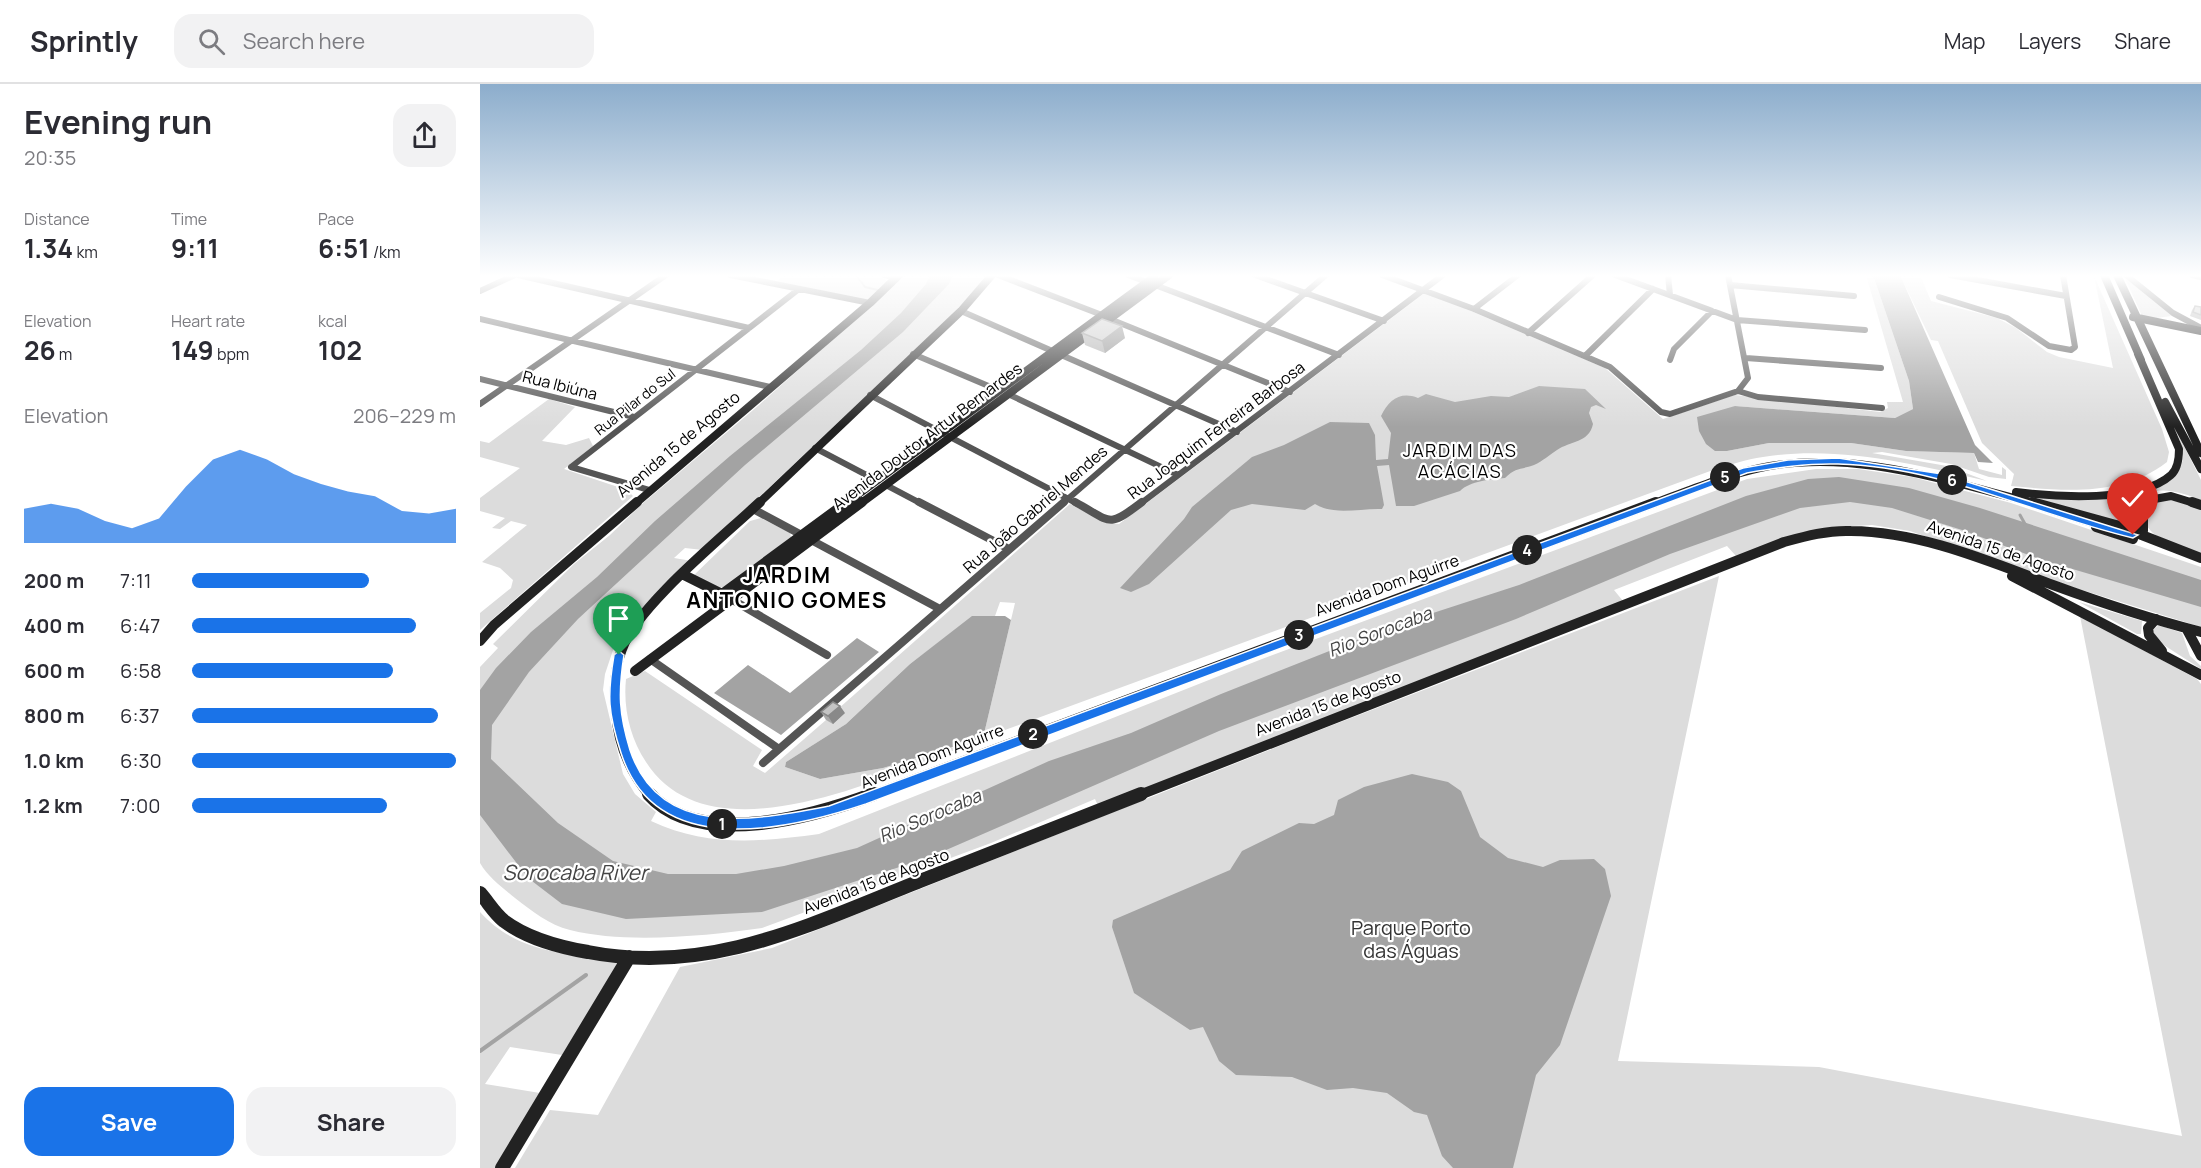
<!DOCTYPE html>
<meta charset="utf-8">
<style>
body{margin:0;font-family:Manrope,sans-serif;background:#f2f2f3;color:#2b2b33;height:100vh;display:flex;flex-direction:column;font-size:22px;white-space:nowrap}
*{box-sizing:border-box;margin:0}
p{font-size:20px;color:#7c7c81}
.icon{flex:none;width:33px;height:33px;fill:none;stroke:currentColor;stroke-width:2;stroke-linecap:round;stroke-linejoin:round}
.map{position:relative;flex:1;overflow:hidden}
.drawer{display:flex;flex-direction:column;background:#fff;width:480px}
.drawer>*{flex:none}
.pin{position:absolute;display:grid;place-items:center;width:51px;height:51px;color:#fff;margin:-62px -26px;border-radius:50% 50% 50% 0;rotate:-45deg;box-shadow:0 0 6px #0007}
.pin .icon{rotate:45deg}
.km{position:absolute;width:30px;height:30px;margin:-15px;border-radius:50%;background:#222;color:#fff;font-size:16px;line-height:30px;text-align:center}
.round{display:grid;place-items:center;flex:none;width:63px;height:63px;border-radius:18px;background:#f2f2f3}
.summary{display:flex;align-items:center;justify-content:space-between;height:102px;padding:0 24px}
h1{font-size:33px;font-weight:700;line-height:45px}
.stats{display:grid;grid-template-columns:repeat(3,1fr);gap:9px;height:102px;padding:6px 24px}
.stats div{display:grid;align-content:center}
.stats b{font-size:26px;font-weight:700}
.stats small{font-size:16px;font-weight:400}
.stats p{font-size:16px}
.chart{height:168px;padding:12px 24px}
.chart p{display:flex;justify-content:space-between}
.chart svg{width:100%;height:108px;margin-top:6px;fill:#1a73e8;opacity:.7}
.action{display:flex;gap:12px;margin-top:auto;padding:12px 24px}
.action a{flex:1;height:69px;border-radius:18px;background:#1a73e8;color:#fff;font-size:24px;font-weight:700;line-height:69px;text-align:center}
.action a+a{background:#f2f2f3;color:#2b2b33}
ul{padding:0 24px;list-style:none;font-size:20px}
li{display:grid;grid-template-columns:96px 72px 1fr;align-items:center;height:45px}
li i{height:15px;border-radius:8px;background:#1a73e8}
header{display:flex;align-items:center;gap:36px;box-sizing:border-box;height:84px;padding:0 30px;background:#fff;border-bottom:2px solid #e1e1e2}
header strong{font-size:28px}
nav{display:flex;gap:33px;margin-inline-start:auto;font-size:21px}
.search{width:420px;height:54px;background:#f2f2f3;display:flex;align-items:center;gap:15px;box-sizing:border-box;padding:0 21px;border-radius:18px;color:#7c7c81;font-size:22px}
main{display:flex;flex:1;min-height:0}
.map>svg:first-child{display:block}
.green{fill:#dcdcdc}
.water{fill:#a3a3a3}
.lines{fill:none;stroke-linecap:round;stroke-linejoin:round}
.stream-far2{stroke:#a3a3a3;stroke-width:2}
.stream-far1{stroke:#a3a3a3;stroke-width:3}
.stream{stroke:#a3a3a3;stroke-width:4}
.street-far1{stroke:#555;stroke-width:6}
.street{stroke:#555;stroke-width:8}
.secondary-far2{stroke:#222;stroke-width:8}
.secondary-far1{stroke:#222;stroke-width:10}
.secondary{stroke:#222;stroke-width:14}
.wall{fill:#a9a9a9}
.shaded-wall{fill:#898989}
.building{fill:#c4c4c4;stroke:#898989;stroke-width:1.5}
.route{fill:#1a73e8;stroke:#fff;stroke-width:1.5}
.labels{text-anchor:middle;stroke-width:4.5;stroke-linejoin:round;paint-order:stroke}
.far-street-label{font-size:14px;fill:#000;stroke:#fff}
.street-label{font-size:16px;fill:#000;stroke:#fff}
.neighbourhood-label{font-size:18px;letter-spacing:1.5px;fill:#000;stroke:#fff}
.water-label{font-size:18px;font-style:italic;fill:#444;stroke:#fff}
.near-park-label{font-size:20px;fill:#333;stroke:#fff}
.near-water-label{font-size:21px;font-style:italic;fill:#444;stroke:#fff}
.district-label{font-size:22px;font-weight:bold;letter-spacing:1.5px;fill:#000;stroke:#fff}
</style>
<header>
<strong>Sprintly</strong>
<div class="search"><svg class="icon" aria-label="search" viewBox="0 0 24 24"><circle cx="10" cy="10" r="6"/><path d="M15 15l6 6"/></svg>Search here</div>
<nav><a>Map</a><a>Layers</a><a>Share</a></nav>
</header>
<main>
<section class="drawer">
<div class="summary"><div><h1>Evening run</h1><p>20:35</p></div><a class="round"><svg class="icon" aria-label="share" viewBox="0 0 24 24"><path d="M12 15V3M7 8l5-5 5 5M5 13v7h14v-7"/></svg></a></div>
<div class="stats">
<div><p>Distance</p><b>1.34<small> km</small></b></div>
<div><p>Time</p><b>9:11</b></div>
<div><p>Pace</p><b>6:51<small> /km</small></b></div>
</div>
<div class="stats">
<div><p>Elevation</p><b>26<small> m</small></b></div>
<div><p>Heart rate</p><b>149<small> bpm</small></b></div>
<div><p>kcal</p><b>102</b></div>
</div>
<div class="chart"><p><span>Elevation</span>206–229 m</p>
<svg viewBox="0 0 160 44" preserveAspectRatio="none"><path d="M0 44V30L10 28L20 30L30 35L40 38L50 34L60 21L70 10L80 6L90 10L100 16L110 20L120 23L130 25L140 31L150 32L160 30V44z"/></svg>
</div>
<ul>
<li><b>200 m</b>7:11<i style="width:67%"></i></li>
<li><b>400 m</b>6:47<i style="width:85%"></i></li>
<li><b>600 m</b>6:58<i style="width:76%"></i></li>
<li><b>800 m</b>6:37<i style="width:93%"></i></li>
<li><b>1.0 km</b>6:30<i style="width:100%"></i></li>
<li><b>1.2 km</b>7:00<i style="width:74%"></i></li>
</ul>
<div class="action"><a>Save</a><a>Share</a></div>
</section>
<div class="map">
<svg width="1721" height="1084" viewBox="0 0 1721 1084">
<rect width="100%" height="100%" fill="#fff"/>
<!-- green -->
<path class="green" d="M305 191H392L405 195 408 199 389 215H382L297 197Z
M425 191H507L497 205 460 242 223 466 205 464 194 474 212 477 149 537 135 560 125 590 123 606 143 690 155 710 176 728 171 737C226 763 280 758 339 750L782 575 1267 395 1336 385H1378L1432 393 1531 419 1721 483V543L1554 491 1430 447 1392 441 1351 443 1256 472 1247 462 1134 506 1143 517 619 724 615 715 511 759 282 844C226 852 145 860 90 846 69 841 52 827 35 814 23 804 8 793 0 779V583L18 564 13 560 94 480 130 451 162 420 279 321Z
M1386 191H1393L1429 297 1433 325 1415 334 1255 322 1235 367H1247L1289 359H1371L1426 367 1494 369 1499 385 1522 391V383L1526 386V395L1509 393 1471 380 1402 368 1392 369 1467 382 1507 397C1434 380 1358 361 1283 373 1266 375 1250 381 1233 386L503 654 535 519 520 518 515 532 492 533 430 580 366 640 306 678 305 683 340 695 403 684 502 655C416 688 232 781 166 678 150 654 143 624 146 595L165 587 282 666 273 682 285 689 346 636 354 639 365 629 358 625 590 420 627 439 639 440 946 208 1125 284 1183 335 1255 311 1400 328 1408 324 1407 318H1423Z
M1420 191H1440L1451 217 1517 234 1536 244 1567 268 1579 273 1633 284 1614 192 1682 345 1689 368 1687 378C1642 413 1584 407 1531 402L1534 390 1502 359 1458 257 1451 256Z
M1645 194 1690 230 1691 232 1670 235 1662 232Z
M69 315 95 323 62 357 86 361 109 354 113 362 84 385 147 406 153 412 0 546V529L31 504 33 496 20 484 2 478 47 441 31 437 20 445 12 444 25 434 0 427V414L40 384 0 373V357L9 359Z
M1691 336 1721 396V416C1704 409 1669 397 1658 419 1654 426 1657 435 1652 442L1535 409 1612 415 1693 393C1712 373 1700 359 1691 336Z
M1687 414 1721 424V470C1702 463 1676 459 1666 440L1671 420Z
M281 434 310 449 311 453 246 502 240 504 213 492 270 437Z
M1239 492 1138 977 1339 983 1702 1052 1600 532 1717 595 1721 600V1084H35L70 1026 118 1031 200 883 292 864 827 651Z
M1599 518 1662 537 1661 550H1657Z
M1679 541 1702 549 1710 572 1721 582V585L1676 556 1673 546Z
M0 828C37 869 85 870 136 875L137 883 82 971 30 963 5 1000 60 1009 15 1084H0Z"/>
<!-- water -->
<path class="water" d="M450 191H473L469 200 423 248 265 381 98 535 49 588 12 641 11 675 78 739 133 777 188 790H256L304 782 377 764 569 677 651 649 741 610 910 543 1039 501 1266 412 1328 395 1359 393 1429 404 1500 424 1721 496V523L1562 476 1482 446 1412 424 1370 418 1320 424 1190 470 1036 535 739 647 450 773 282 828 146 835 82 820 48 794 0 731V606L16 584 51 548 117 493 175 437 250 372 381 266 421 229 446 200Z
M1393 191H1420L1495 361 1513 379 1498 378 1494 369 1426 367 1371 359H1289L1247 367H1235L1226 360 1219 347 1217 333 1255 322 1415 334 1433 325 1429 297Z
M1059 302 1105 305 1126 325 1116 321 1111 323 1109 329 1113 340C1109 359 1090 357 1077 366 1069 371 1063 377 1054 381 1040 386 1036 383 1025 394 1011 395 990 397 980 407L934 422H916L909 381 897 382 904 421 902 425C880 424 855 432 835 420L825 426 772 420 751 426 669 500 651 508 640 504 704 435 712 423 772 373 804 361 850 338 889 339 895 351 896 376 908 375 911 349 901 332C909 316 920 307 938 314L946 310 975 318 1011 312 1029 313Z
M492 532H525L531 536 503 654 403 684 340 695 305 683 306 678 366 640 430 580Z
M377 554 399 568 301 651 234 609 268 581 310 609Z
M932 690 968 698 981 707 1000 753 1028 774 1063 783 1080 776 1114 775 1125 785 1131 812 1080 961 1056 991 1033 1084H973L962 1072 947 1031 934 1028 907 1009 873 1004 847 1006 812 993 756 991 739 977 723 943 710 946 654 909 632 843 633 836 750 786 762 767 819 739 834 740 854 731 858 716 884 703Z"/>
<g class="lines">
<!-- stream-far2 -->
<path class="stream-far2" d="M376 191 385 203 398 206"/>
<!-- stream-far1 -->
<path class="stream-far1" d="M1540 431 1545 440"/>
<!-- stream -->
<path class="stream" d="M0 967 106 891"/>
<!-- street-far1 -->
<path class="street-far1" d="M38 191 269 244
M250 191 390 219
M404 191 417 194
M518 191 622 231
M648 191 667 198
M775 191 904 237
M902 191 994 225 1130 283 1181 328 1190 330 1258 307 1268 294 1248 191
M1135 191 1257 236 1385 246
M1188 191 1190 211
M1470 191 1586 212
M1646 191 1693 229 1721 244
M1712 191 1721 193
M675 201 859 271
M1250 201 1374 212
M0 207 35 191
M1459 213 1527 234 1569 262 1591 266 1595 263 1583 191
M994 225 1038 191
M481 227 757 348
M0 235 290 303
M630 235 810 308
M1048 249 1113 191
M433 270 518 306
M1105 272 1173 205
M1266 274 1401 284
M1190 276 1194 265 1232 227
M0 295 154 333
M1258 307 1278 313 1402 324
M528 310 698 391
M390 311 598 420
M0 320 186 191
M335 364 396 396
M91 383 319 205
M91 383 169 406
M406 401 442 420
M582 420 846 191
M660 420 963 191"/>
<!-- street -->
<path class="street" d="M439 418 529 465
M595 418C632 438 627 445 662 418
M273 425 460 525
M251 515 347 571
M170 575 299 665
M283 679 584 418"/>
<!-- secondary-far2 -->
<path class="secondary-far2" d="M1624 191 1661 276
M1637 191 1721 369
M1653 233 1721 247
M1685 318 1721 385
M1536 408C1575 413 1660 419 1691 391 1698 385 1699 374 1699 365L1658 270
M155 420 390 219 419 191
M278 420 481 227 512 191
M365 420 674 193
M380 420 689 191
M1172 420C1207 407 1243 392 1280 384 1373 364 1468 398 1558 420
M1667 420 1669 416 1691 412 1717 420"/>
<!-- secondary-far1 -->
<path class="secondary-far1" d="M1552 418 1636 441 1721 474
M1712 418 1721 421
M1616 443 1653 455
M1660 450 1663 447V431L1668 418
M204 491 246 512
M1532 492 1721 591
M242 510 367 418
M1676 535 1668 544 1669 551 1682 567
M1706 544 1721 572
M0 557 14 541 157 418
M155 587 382 418
M170 712C150 688 138 660 136 628 134 607 134 585 142 565 157 522 244 452 280 418
M390 712 1176 418
M657 712 1304 458C1326 452 1348 446 1371 447 1442 448 1508 477 1573 501 1622 519 1671 535 1721 548"/>
<!-- secondary -->
<path class="secondary" d="M169 710C219 766 335 732 394 710
M0 809C8 818 14 829 24 837 48 855 79 863 108 868 229 892 331 840 440 797 514 768 587 739 661 710
M22 1084 149 873"/>
</g>
<!-- wall -->
<path class="wall" d="M1715 222 1721 223V236L1710 232 1712 226Z
M602 249 645 254 625 269 605 261Z
M341 628 365 629 353 640 346 636Z"/>
<!-- shaded-wall -->
<path class="shaded-wall" d="M642 242 645 254 625 269 622 257Z
M360 622 365 629 353 640 348 632Z"/>
<!-- building -->
<path class="building" d="M1715 222 1721 223V231L1713 228Z
M622 235 642 242 622 257 602 249Z
M353 618 360 622 348 632 341 628Z"/>
<!-- sky -->
<linearGradient id="sky" x2="0" y2="1"><stop stop-color="#8cadcc"/><stop offset="0.56" stop-color="#fff"/><stop offset="1" stop-color="#fff" stop-opacity="0"/></linearGradient>
<rect width="1721" height="343" fill="url(#sky)"/>
<!-- route -->
<path class="route" d="M1358 374 1462 390 1658 451 1653 454C1555 431 1460 382 1358 380 1327 379 1297 384 1267 389L386 720C305 747 175 776 141 669 128 629 127 612 134 571L139 567 144 571C138 609 139 630 150 666 180 756 276 736 349 722L1263 384 1308 376Z"/>
<g class="labels">
<!-- far-street labels -->
<g class="far-street-label">
<text transform="translate(155 318) rotate(-38)" y="5">Rua Pilar do Sul</text>
</g>
<!-- street labels -->
<g class="street-label">
<text transform="translate(80 301) rotate(14)" y="6">Rua Ibiúna</text>
<text transform="translate(736 346) rotate(-37)" y="6">Rua Joaquim Ferreira Barbosa</text>
<text transform="translate(447 352) rotate(-37)" y="6">Avenida Doutor Artur Bernardes</text>
<text transform="translate(198 360) rotate(-40)" y="6">Avenida 15 de Agosto</text>
<text transform="translate(555 425) rotate(-41)" y="6">Rua João Gabriel Mendes</text>
<text transform="translate(1521 466) rotate(19)" y="6">Avenida 15 de Agosto</text>
<text transform="translate(907 501) rotate(-20)" y="6">Avenida Dom Aguirre</text>
<text transform="translate(848 619) rotate(-21)" y="6">Avenida 15 de Agosto</text>
<text transform="translate(452 672) rotate(-21)" y="6">Avenida Dom Aguirre</text>
<text transform="translate(396 797) rotate(-21)" y="6">Avenida 15 de Agosto</text>
</g>
<!-- neighbourhood labels -->
<g class="neighbourhood-label">
<text x="980" y="373">JARDIM DAS<tspan x="980" dy="21">ACÁCIAS</tspan></text>
</g>
<!-- water labels -->
<g class="water-label">
<text transform="translate(900 548) rotate(-21)" y="6">Rio Sorocaba</text>
<text transform="translate(450 732) rotate(-23)" y="6">Rio Sorocaba</text>
</g>
<!-- near-park labels -->
<g class="near-park-label">
<text x="931" y="851">Parque Porto<tspan x="931" dy="23">das Águas</tspan></text>
</g>
<!-- near-water labels -->
<g class="near-water-label">
<text x="95" y="796">Sorocaba River</text>
</g>
<!-- district labels -->
<g class="district-label">
<text x="307" y="499">JARDIM<tspan x="307" dy="25">ANTONIO GOMES</tspan></text>
</g>
</g>
</svg>
<div class="pin" style="left:139px;top:571px;background:#1e9e55"><svg class="icon" aria-label="arrive" viewBox="0 0 24 24"><path d="M6 21V4h12l-3 4 3 4H6"/></svg></div>
<div class="pin" style="left:1653px;top:451px;background:#d93025"><svg class="icon" aria-label="check" viewBox="0 0 24 24"><path d="M5 12l5 5 9-10"/></svg></div>
<b class="km" style="left:242px;top:740px">1</b>
<b class="km" style="left:553px;top:650px">2</b>
<b class="km" style="left:819px;top:551px">3</b>
<b class="km" style="left:1047px;top:466px">4</b>
<b class="km" style="left:1245px;top:393px">5</b>
<b class="km" style="left:1472px;top:396px">6</b>
</div>
</main>
